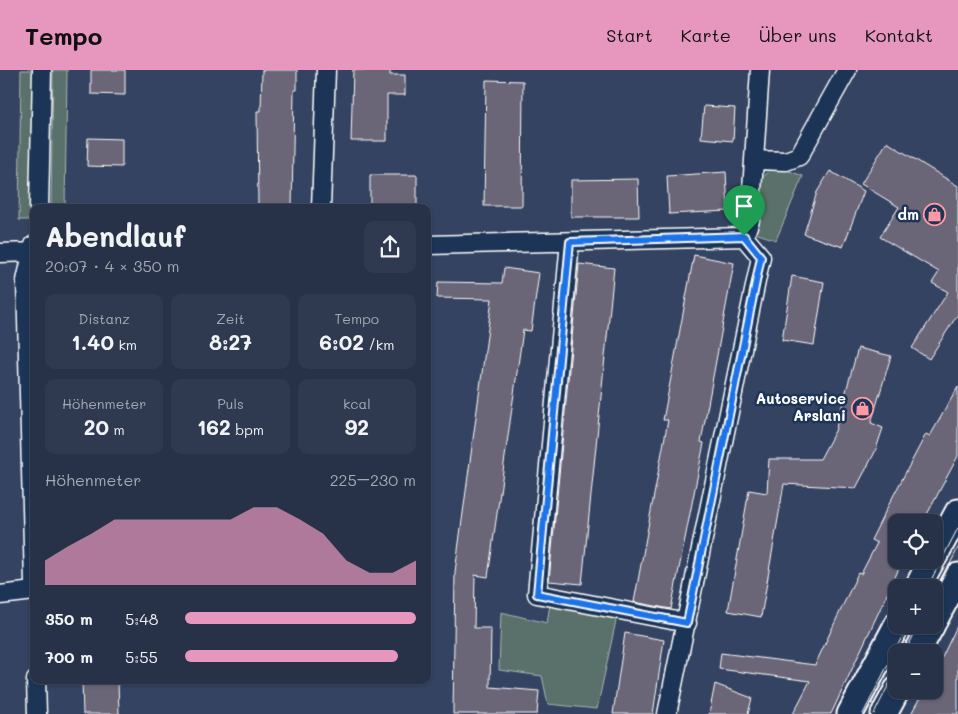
<!DOCTYPE html>
<html lang="de">
<meta charset="utf-8">
<style>
body{margin:0;font-family:Mali,sans-serif;background:#2f3a50;color:#f1f3f6;height:100vh;display:flex;flex-direction:column;font-size:19px;white-space:nowrap}
*{box-sizing:border-box;margin:0}
p{font-size:16px;color:#a4aab4}
.icon{flex:none;width:28px;height:28px;fill:none;stroke:currentColor;stroke-width:2;stroke-linecap:round;stroke-linejoin:round}
.map{position:relative;flex:1;overflow:hidden}
.sheet{position:absolute;left:30px;top:134px;width:401px;height:480px;display:flex;flex-direction:column;background:#273249;border-radius:10px;box-shadow:0 1px 4px #0004,0 0 0 1px #434d61}
.sheet>*{flex:none}
.buttons{position:absolute;left:888px;top:444px;display:grid;gap:10px}
.buttons a{display:grid;place-items:center;width:55px;height:55px;border-radius:10px;background:#273249;box-shadow:0 1px 4px #0004,0 0 0 1px #434d61;font-size:25px}
.pin{position:absolute;display:grid;place-items:center;width:42px;height:42px;color:#fff;margin:-51px -21px;border-radius:50% 50% 50% 0;rotate:-45deg;box-shadow:0 0 5px #0007}
.pin .icon{rotate:45deg}
.round{display:grid;place-items:center;flex:none;width:52px;height:52px;border-radius:10px;background:#2f3a50}
.overview{display:flex;align-items:center;justify-content:space-between;height:85px;padding:0 15px}
h1{font-size:28px;font-weight:700;line-height:38px}
.metrics{display:grid;grid-template-columns:repeat(3,1fr);gap:8px;height:85px;padding:5px 15px}
.metrics div{display:grid;align-content:center;border-radius:10px;background:#2f3a50;text-align:center}
.metrics b{font-size:21px;font-weight:700}
.metrics small{font-size:14px;font-weight:400}
.metrics p{font-size:14px}
.chart{height:140px;padding:10px 15px}
.chart p{display:flex;justify-content:space-between}
.chart svg{width:100%;height:90px;margin-top:5px;fill:#e797bd;opacity:.7}
ul{padding:0 15px;list-style:none;font-size:16px}
li{display:grid;grid-template-columns:80px 60px 1fr;align-items:center;height:38px}
li i{height:12px;border-radius:6px;background:#e797bd}
header{display:flex;align-items:center;gap:30px;box-sizing:border-box;height:70px;padding:0 25px;background:#e797bd;color:#111}
header strong{font-size:24px}
nav{display:flex;gap:28px;margin-inline-start:auto;font-size:18px}
.map>svg:first-child{display:block}
.green{fill:#5a6f6b;stroke:#acb7b5}
.building{fill:#6a6577;stroke:#fff}
.lines{fill:none;stroke-linecap:round;stroke-linejoin:round}
.street-casing{stroke:#fff;stroke-width:21}
.secondary-casing{stroke:#fff;stroke-width:29}
.street{stroke:#1d3557;stroke-width:18}
.secondary{stroke:#1d3557;stroke-width:25}
.tram{stroke:#fff;stroke-width:1}
.route-casing{stroke:#fff;stroke-width:10}
.route{stroke:#1a73e8;stroke-width:6}
.labels{text-anchor:middle;stroke-width:5;stroke-linejoin:round;paint-order:stroke}
.poi-label{font-size:15px;font-weight:bold;fill:#fff;stroke:#1d3557;text-anchor:end}
</style>
<header>
<strong>Tempo</strong>
<nav><a>Start</a><a>Karte</a><a>Über uns</a><a>Kontakt</a></nav>
</header>
<div class="map">
<svg width="958" height="644" viewBox="0 0 958 644">
<rect width="100%" height="100%" fill="#344361"/>
<filter id="ink" filterUnits="userSpaceOnUse"><feTurbulence type="fractalNoise" baseFrequency=".02" numOctaves="2"/><feDisplacementMap in="SourceGraphic" scale="10" xChannelSelector="R" yChannelSelector="G"/><feConvolveMatrix kernelMatrix="1 2 1 2 8 2 1 2 1" color-interpolation-filters="sRGB"/></filter>
<g filter="url(#ink)">
<!-- green -->
<path class="green" d="M21 0H34L32 150H19Z
M53 0H67L65 137H51Z
M781 98 803 106 776 170 755 163 759 110 771 100Z
M550 534 617 546 597 639 548 634 542 606 499 600 501 542 547 553Z"/>
<!-- building -->
<path class="building" d="M91 0H125V25L91 24Z
M262 0H297V20H294L292 138H258L257 41H261Z
M353 0H390V5H405V25H387V71H351Z
M486 10 523 11 522 136H484Z
M704 36 735 38 733 71 701 68Z
M88 68 122 69V97L87 96Z
M887 72 958 116V244L929 289 912 278 948 222 932 213 939 202 880 167 899 137 861 114Z
M830 101 864 121 843 177 804 164 817 122Z
M726 102 728 141 669 144 667 106Z
M370 105H417V138H370Z
M638 109 639 147H571V110Z
M694 185 734 193 701 372 704 373 671 539 634 532 668 350H663Z
M579 194 614 198 582 514 549 511Z
M504 198 539 203 531 261 523 260 488 507 475 505 474 558H491L490 617 539 621 537 644H453L455 502 492 229 437 228 438 212 502 213Z
M792 206 824 212 814 275 782 270Z
M858 278 891 286 871 353 883 358 875 382 856 418 784 414 761 547 728 541 749 420 767 423 769 389H820L835 361Z
M958 317V386L923 452H896V490H903L831 644H793L810 611 719 599 721 583 815 595 858 503 861 504 877 473 871 470 888 436 926 364 930 366Z
M958 554V644H911L924 620H934V604Z
M625 563 664 570 653 644H613Z
M82 610H118L119 644H83Z
M715 614 752 628 748 644H709Z"/>
<g class="lines">
<defs>
<path id="street" d="M754 90 786 91 799 86 847 0
M39 138 42 0
M321 138 326 0
M570 172 537 524 687 553
M34 175 26 211 34 513
M428 175 744 167
M0 183 34 182
M0 525 34 521
M36 610 37 644
M667 644 761 187 744 167 750 150 760 0"/>
<path id="secondary" d="M934 487 958 442
M917 518 932 490
M934 551 958 506
M917 582 932 555
M850 644 897 555
M884 644 897 620"/>
</defs>
<!-- street casing -->
<use href="#street" class="street-casing"/>
<!-- secondary casing -->
<use href="#secondary" class="secondary-casing"/>
<!-- street -->
<use href="#street" class="street"/>
<!-- secondary -->
<use href="#secondary" class="secondary"/>
<!-- tram -->
<path class="tram" d="M927 518 958 458
M934 526 958 478
M905 582 919 555
M863 644 908 555
M874 644 896 600"/>
</g>
</g>
<g class="lines" filter="url(#ink)">
<defs>
<path id="route" d="M744 166 761 187 687 553 537 524 570 172Z"/>
</defs>
<!-- route casing -->
<use href="#route" class="route-casing"/>
<!-- route -->
<use href="#route" class="route"/>
</g>
<!-- icons -->
<defs>
<symbol id="shop-ring" viewBox="-11 -11 22 22"><circle r="9.5" fill="#1d3557" stroke="#ff9aa2" stroke-width="1.5"/><path d="M-5-2.5h2.3a2.7 3.5 0 0 1 5.4 0H5L5.5 6h-11ZM-1.5-2.5h3a1.5 2.3 0 0 0-3 0Z" fill="#ff9aa2"/></symbol>
</defs>
<g fill-rule="evenodd">
<use href="#shop-ring" x="922" y="132" width="25" height="25"/>
<use href="#shop-ring" x="850" y="326" width="25" height="25"/>
</g>
<g class="labels">
<!-- poi labels -->
<g class="poi-label">
<text x="919" y="150">dm</text>
<text x="846" y="334">Autoservice<tspan x="846" dy="17">Arslani</tspan></text>
</g>
</g>
</svg>
<div class="buttons">
<a><svg class="icon" aria-label="locate" viewBox="0 0 24 24"><circle cx="12" cy="12" r="6"/><path d="M12 2v4M12 18v4M2 12h4M18 12h4"/></svg></a>
<a>+</a>
<a>−</a>
</div>
<div class="pin" style="left:744px;top:166px;background:#1e9e55"><svg class="icon" aria-label="arrive" viewBox="0 0 24 24"><path d="M6 21V4h12l-3 4 3 4H6"/></svg></div>
<section class="sheet">
<div class="overview"><div><h1>Abendlauf</h1><p>20:07 · 4 × 350 m</p></div><a class="round"><svg class="icon" aria-label="share" viewBox="0 0 24 24"><path d="M12 15V3M7 8l5-5 5 5M5 13v7h14v-7"/></svg></a></div>
<div class="metrics">
<div><p>Distanz</p><b>1.40<small> km</small></b></div>
<div><p>Zeit</p><b>8:27</b></div>
<div><p>Tempo</p><b>6:02<small> /km</small></b></div>
</div>
<div class="metrics">
<div><p>Höhenmeter</p><b>20<small> m</small></b></div>
<div><p>Puls</p><b>162<small> bpm</small></b></div>
<div><p>kcal</p><b>92</b></div>
</div>
<div class="chart"><p><span>Höhenmeter</span>225–230 m</p>
<svg viewBox="0 0 160 44" preserveAspectRatio="none"><path d="M0 44V32L10 25L20 19L30 12L40 12L50 12L60 12L70 12L80 12L90 6L100 6L110 12L120 19L130 32L140 38L150 38L160 32V44z"/></svg>
</div>
<ul>
<li><b>350 m</b>5:48<i style="width:100%"></i></li>
<li><b>700 m</b>5:55<i style="width:92%"></i></li>
</ul>
</section>
</div>
